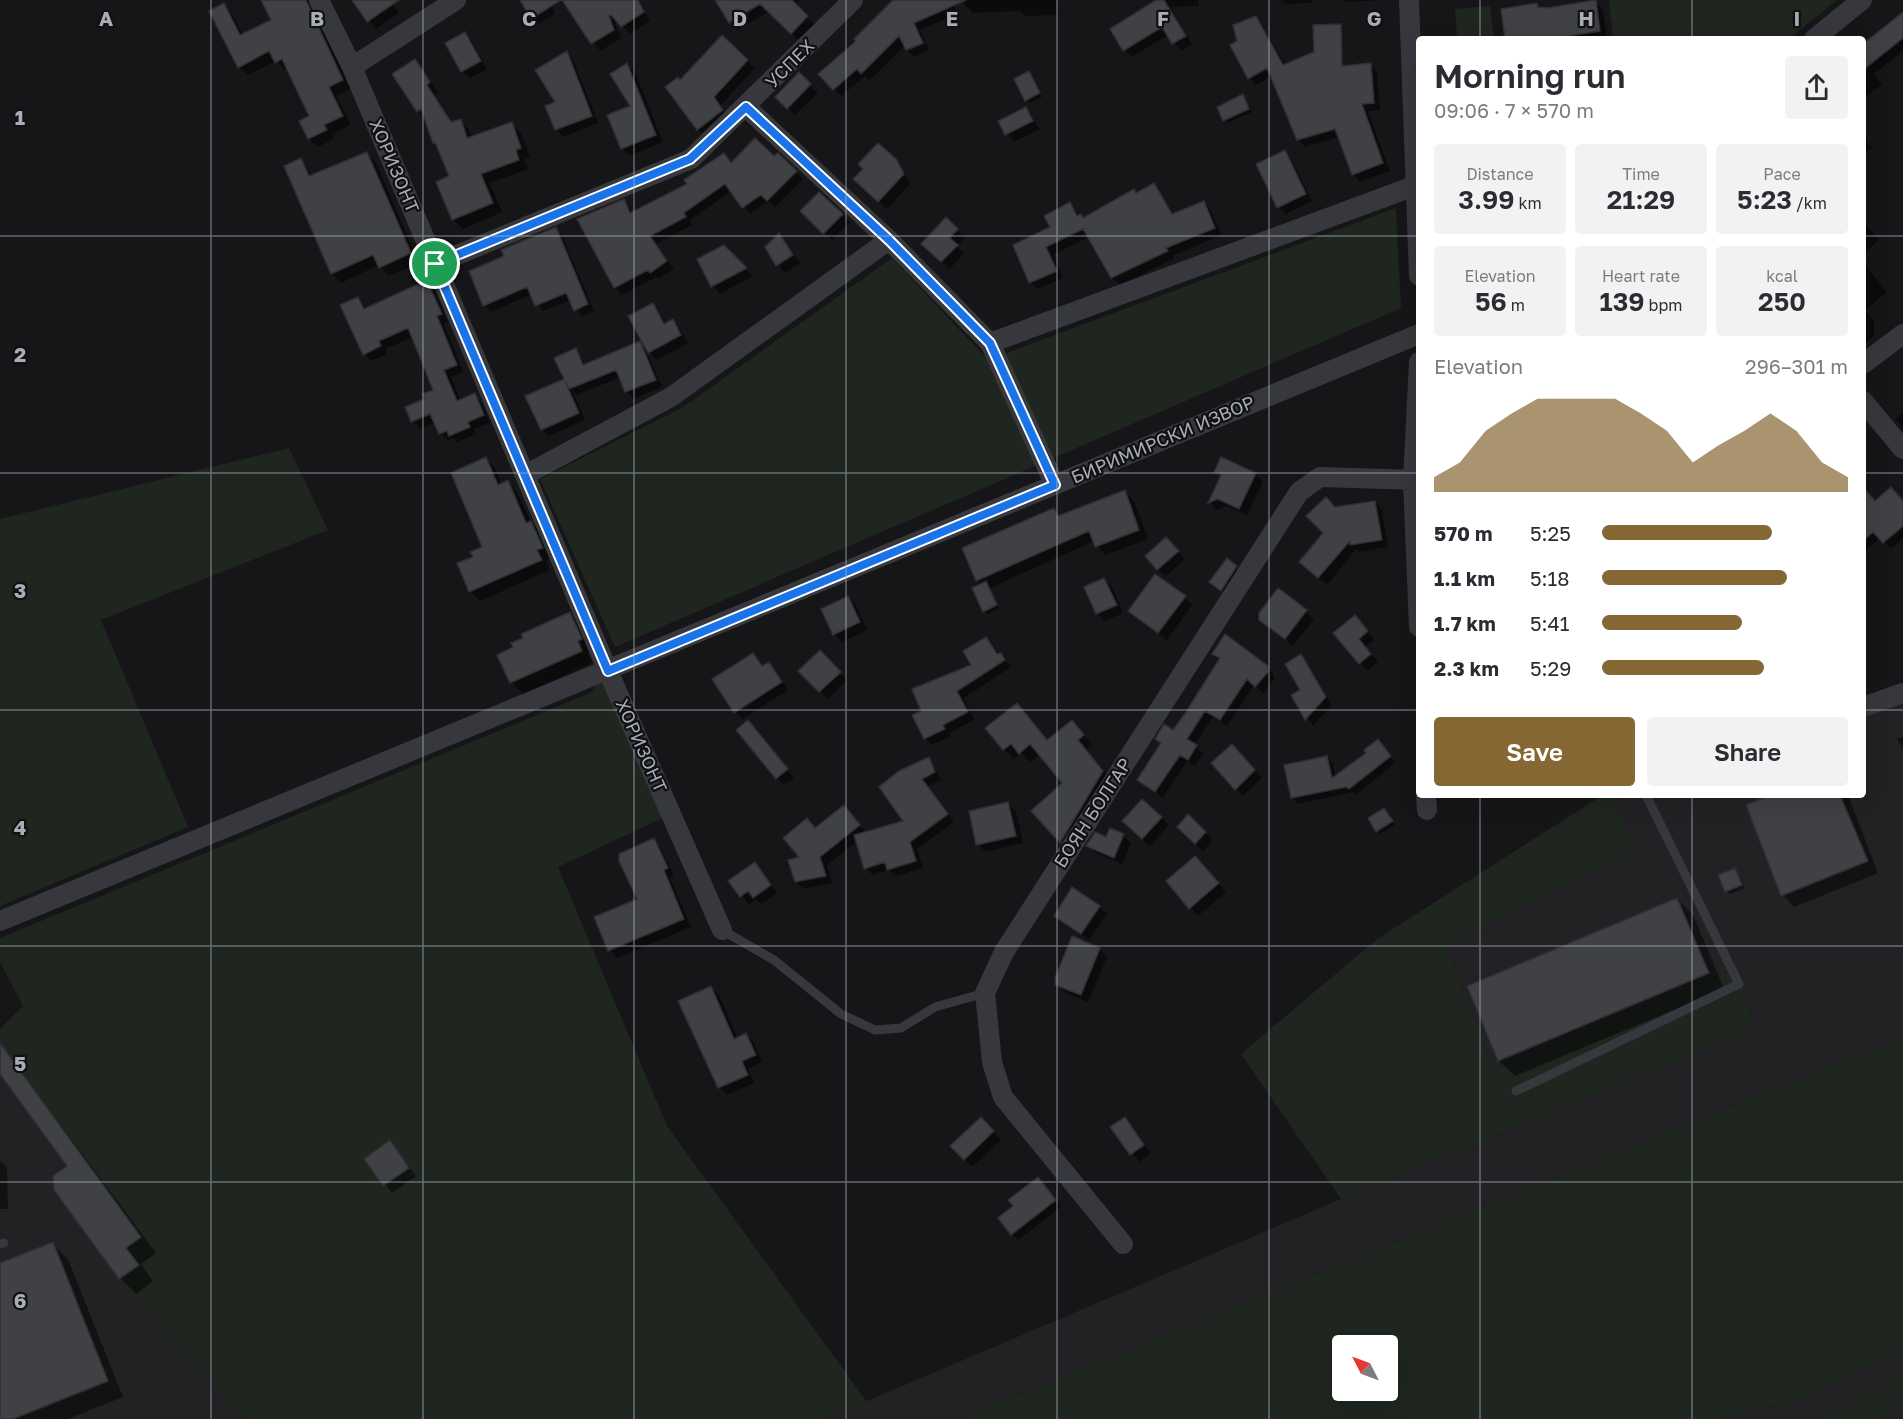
<!DOCTYPE html>
<meta charset="utf-8">
<style>
body{margin:0;font-family:"Golos Text",sans-serif;background:#f2f2f3;color:#2b2b33;height:100vh;display:flex;flex-direction:column;font-size:22px;white-space:nowrap}
*{box-sizing:border-box;margin:0}
p{font-size:20px;color:#7c7c81}
.icon{flex:none;width:33px;height:33px;fill:none;stroke:currentColor;stroke-width:2;stroke-linecap:round;stroke-linejoin:round}
.map{position:relative;flex:1;overflow:hidden}
.details{position:absolute;left:1416px;top:36px;width:450px;height:762px;display:flex;flex-direction:column;background:#fff;border-radius:6px;box-shadow:0 6px 24px #0002}
.details>*{flex:none}
.needle{width:39px;rotate:312deg}
.fabs{position:absolute;left:1332px;top:1335px;display:grid;gap:12px}
.fabs a{display:grid;place-items:center;width:66px;height:66px;border-radius:6px;background:#fff;box-shadow:0 6px 24px #0002;font-size:30px}
.pin{position:absolute;display:grid;place-items:center;width:51px;height:51px;color:#fff;margin:-26px;border:3px solid #fff;border-radius:50%;box-shadow:0 2px 6px #0007}
.round{display:grid;place-items:center;flex:none;width:63px;height:63px;border-radius:6px;background:#f2f2f3}
.summary{display:flex;align-items:center;justify-content:space-between;height:102px;padding:0 18px}
h1{font-size:33px;font-weight:600;line-height:45px}
.stats{display:grid;grid-template-columns:repeat(3,1fr);gap:9px;height:102px;padding:6px 18px}
.stats div{display:grid;align-content:center;border-radius:6px;background:#f2f2f3;text-align:center}
.stats b{font-size:26px;font-weight:600}
.stats small{font-size:16px;font-weight:400}
.stats p{font-size:16px}
.chart{height:168px;padding:12px 18px}
.chart p{display:flex;justify-content:space-between}
.chart svg{width:100%;height:108px;margin-top:6px;fill:#856733;opacity:.7}
.action{display:flex;gap:12px;margin-top:auto;padding:12px 18px}
.action a{flex:1;height:69px;border-radius:6px;background:#856733;color:#fff;font-size:24px;font-weight:600;line-height:69px;text-align:center}
.action a+a{background:#f2f2f3;color:#2b2b33}
ul{padding:0 18px;list-style:none;font-size:20px}
li{display:grid;grid-template-columns:96px 72px 1fr;align-items:center;height:45px}
li i{height:15px;border-radius:8px;background:#856733}
.map>svg:first-child{display:block}
.built{fill:#222225}
.green{fill:#1e261f;fill-rule:evenodd}
.shadow{fill:#0007}
.building{fill:#404145;stroke:#303034;stroke-width:1.5}
.lines{fill:none;stroke-linecap:round;stroke-linejoin:round}
.lane{stroke:#37383d;stroke-width:9}
.street{stroke:#37383d;stroke-width:20}
.route-casing{stroke:#fff;stroke-width:12}
.route{stroke:#1a73e8;stroke-width:8}
.grid{fill:none;stroke:#a8adb8;stroke-width:1.5;stroke-opacity:0.55}
.labels{text-anchor:middle;stroke-width:4.5;stroke-linejoin:round;paint-order:stroke}
.street-label{font-size:18px;fill:#a8adb8;stroke:#111113}
.grid-label{font-size:20px;text-anchor:middle;font-weight:bold;fill:#a8adb8;stroke:#111113;stroke-width:4.5;stroke-linejoin:round;paint-order:stroke}
</style>
<div class="map">
<svg width="1903" height="1419" viewBox="0 0 1903 1419">
<rect width="100%" height="100%" fill="#161618"/>
<!-- built -->
<path class="built" d="M1903 694V1037L957 1419H825L1341 1199 1756 1029 1735 969 1494 1071 1447 947 1634 848 1615 795H1863V707Z
M0 1043 141 1237 139 1265 244 1419H0Z
M1903 1345V1376L1814 1419H1721L1792 1402 1888 1355Z
M1903 1395V1419H1882Z"/>
<!-- green -->
<path class="green" d="M1609 0H1837L1789 39H1613Z
M1490 6 1494 39H1443L1457 37 1455 9Z
M1396 208 1401 308 615 647 540 479 682 408 892 258 988 360Z
M289 448 328 530 101 620 188 827 0 906V519Z
M608 671 671 814 558 867 667 1126 867 1402 825 1419H244L119 1279 139 1265 126 1248 141 1237 0 1043V1029L23 1006 0 962V938L590 693Z
M1603 795H1615L1635 848 1447 947 1494 1071 1735 969 1756 1029 1341 1199 1241 1054 1377 939Z
M1903 1037V1345L1888 1355 1792 1402 1721 1419H957ZM1342 1346H1388V1390H1342Z
M1903 1376V1395L1882 1419H1814Z"/>
<!-- shadow -->
<path class="shadow" d="M262 0H308L351 89 336 96 351 125 332 134 334 139 318 147 309 139 301 122 311 117 288 69 285 70 276 61 248 75 239 67 224 5 232 14 243 35 273 21Z
M358 0H390L399 13 376 29 355 2Z
M521 0H550L555 14 539 24Z
M564 0H637L650 21 630 34 619 22 615 24 621 38 600 51Z
M717 0H799L794 5 815 25 799 41 769 11 738 30Z
M895 0H951L957 14 920 30 925 40 908 48V51L905 45 869 81 865 76 841 96 820 74 858 41Z
M965 0H1056L1057 15 1025 16 1020 11 973 13 965 5Z
M1161 0H1198L1199 6 1170 7 1192 44 1181 51 1168 35 1132 57 1124 50Z
M1281 0H1312V3L1285 4Z
M1343 0H1385L1345 2Z
M1595 2 1603 10 1607 39H1506L1537 5 1541 8Z
M1256 18 1263 26 1285 65 1315 82 1370 65 1377 72 1380 110 1368 111 1390 171 1360 182 1353 174 1339 137 1305 147 1298 139 1272 76 1256 85 1249 78 1233 26Z
M1903 32V51L1874 74 1882 84 1863 99V44Z
M465 33 472 41 487 69 470 78 462 71Z
M722 38 755 68 720 106 730 118 705 136 698 129Z
M926 43 929 50 914 57 908 51Z
M566 53 573 60 598 123 563 137 556 129Z
M415 61 438 92 435 95 453 123 460 120 469 130 472 138 511 124 521 133 530 157 524 160 528 169 490 183 502 212 463 229 453 220 438 182 451 177 427 120 418 111Z
M627 65 635 72 663 142 630 156 622 148 632 106Z
M799 75 818 93 795 115 777 97Z
M1032 76 1042 97 1030 103 1026 100Z
M1243 96 1252 112 1228 123 1224 120Z
M1026 109 1040 129 1014 142 1000 122Z
M1863 137 1872 148 1863 154Z
M1284 152 1291 159 1312 201 1286 214 1279 207Z
M367 153 376 163 419 263 389 276 379 265 341 283 332 274 301 160 313 176Z
M723 155 732 164 774 158 778 155 803 179 775 207 769 201 750 214 732 191 690 220 692 225 656 244 674 269 658 279 656 277 622 295 615 287 624 201 633 213 689 185Z
M895 161 911 183 887 209 863 187Z
M1154 185 1174 214 1203 202 1211 210 1221 235 1173 256 1174 259 1120 285 1112 278 1089 237 1053 255 1063 278 1038 289 1030 282 1052 228 1070 204 1084 219Z
M820 194 850 222 832 240 802 211Z
M946 220 965 238 957 246 964 253 950 269 923 243Z
M1863 221 1879 240 1863 254Z
M555 229 562 236 594 311 582 317 571 300 543 311 532 294 491 312 485 305 506 257Z
M779 235 800 263 785 273 766 248Z
M724 247 753 276 720 294 713 286 699 260Z
M1863 262 1887 292 1865 310 1874 321V336L1867 342 1863 341Z
M427 282 434 290 448 322 444 324 463 372 451 377 461 401 474 395 482 403 490 423 474 429 476 434 457 442 453 438 448 441 440 433 436 422 420 429 413 421 407 407 426 400 435 390 413 337 385 349 387 354 372 361 364 354 358 298 367 309Z
M653 305 667 324 672 321 680 329 688 343 657 360 648 351Z
M639 343 646 350 662 387 634 399 627 392 621 377 577 395 572 390 585 420 549 436 542 429 527 397 566 380 576 350 586 365Z
M1903 412V428L1895 419Z
M486 459 496 469 502 485 508 482 517 492 531 522 541 532 552 558 546 560 550 570 480 601 470 591 475 557 484 548Z
M1216 472 1255 474 1263 482 1247 515 1227 506 1217 510 1210 503 1221 477Z
M1124 492 1134 501 1148 539 1105 555 1094 541 990 588 999 609 987 614 984 611 982 585 978 580 1054 510 1060 517Z
M1863 501 1903 502V538L1891 549 1880 538 1863 553Z
M1375 502 1382 510 1388 547 1359 552 1356 549 1327 585 1308 569 1335 508Z
M1174 546 1185 559 1166 576 1158 569Z
M1227 560 1244 575 1229 597 1219 589Z
M1104 580 1112 587 1123 613 1105 621 1098 614 1086 588Z
M1278 590 1314 619 1293 646 1260 619Z
M1185 597 1192 605 1167 640 1130 611Z
M848 598 856 605 867 630 842 642 834 634Z
M570 614 581 626 592 651 588 653 592 663 523 694 511 682Z
M1363 625 1374 640 1365 647 1378 662 1367 671 1336 633Z
M986 638 1011 667 964 698 974 720 949 733 951 736 932 745 925 738 923 712 974 666Z
M820 652 847 680 828 699 801 671Z
M1214 653 1267 667 1274 675V680L1263 693 1254 685 1227 726 1213 717 1194 745 1203 754 1195 766 1187 761 1163 798 1139 779 1162 745 1157 739 1173 732 1221 660Z
M753 655 764 667 768 664 776 671 788 690 743 719 735 712Z
M1301 656 1332 705 1313 726 1293 696 1302 691Z
M1017 705 1048 741 1081 732 1092 745 1086 750 1113 782 1070 851 1033 811 1064 783 1040 754 1030 762 1021 753 1014 759 1004 749Z
M755 729 794 778 784 785 777 778Z
M1903 737V748L1897 739Z
M1383 747 1395 763 1356 795 1353 792 1298 804 1292 798 1327 758 1333 764 1336 777Z
M1240 754 1262 778 1243 796 1236 789Z
M928 759 942 780 927 786 954 822 917 849 923 868 896 876 889 870 873 875 865 868 857 841 827 865 832 883 804 889 796 882 802 858 816 829 851 814 866 833 905 822Z
M1773 795H1848L1878 873 1794 907 1783 895 1748 806Z
M1142 801 1169 825 1150 846 1131 829Z
M1008 804 1016 811 1023 843 985 852 978 844Z
M1384 810 1395 825 1380 834 1377 831Z
M1188 816 1213 840 1203 851 1179 827Z
M1110 830 1123 836 1131 843 1122 864 1096 853 1088 845 1107 839Z
M653 840 661 848 674 876 670 878 691 927 617 958 610 950 639 900Z
M755 864 777 893 761 904 756 899 749 904 730 881Z
M1203 865 1226 892 1198 916 1168 882Z
M1735 870 1745 888 1730 894 1726 891Z
M1677 899 1693 915 1724 989 1515 1076 1499 1061 1469 987Z
M1099 907 1107 914 1089 940 1055 915Z
M1099 949 1107 957 1088 1002 1064 992 1056 984Z
M711 988 719 995 738 1039 746 1035 754 1043 762 1062 748 1069 754 1083 727 1095 720 1087 680 1001Z
M0 1043 156 1253 141 1264 153 1281 136 1294 120 1278 69 1166 0 1072Z
M981 1119 1001 1140 972 1167 953 1146Z
M1125 1119 1151 1153 1139 1162 1113 1127Z
M390 1142 416 1176 392 1193 366 1159Z
M0 1161 7 1167 8 1209H0Z
M1044 1186 1061 1207 1018 1240 1012 1234Z
M52 1243 68 1259 123 1397 68 1419H0V1264Z"/>
<!-- building -->
<path class="building" d="M261 0H306L343 80 329 87 343 116 324 125 327 130 308 139 299 121 309 116 282 59 275 63 269 51 238 68 209 11 224 3 240 35 271 20Z
M352 0H399L367 22Z
M520 0H561L531 19Z
M562 0H638L644 12 621 27 611 15 609 16 614 30 591 44Z
M715 0H792L808 16 791 34 760 4 729 23Z
M893 0H966L914 23 923 43 906 50 899 36 861 74 857 69 833 90 818 74 856 41 854 39Z
M1156 0H1164L1186 36 1172 44 1162 27 1123 51 1110 29Z
M1596 0 1600 31 1550 39H1505L1501 9 1537 3 1538 7 1547 8Z
M1903 12V38L1863 70V44Z
M1256 16 1283 65 1314 52 1313 25 1341 24 1342 66 1371 63 1374 103 1362 104 1383 163 1352 175 1335 129 1297 140 1267 68 1248 79 1230 45 1237 41 1233 25Z
M465 32 481 61 461 72 445 43Z
M722 35 748 60 714 97 723 110 697 130 665 87 678 77 680 80Z
M567 51 592 116 555 130 545 106 555 102 535 70Z
M415 59 430 82 427 85 451 122 461 119 467 138 512 122 521 148 516 150 519 160 481 174 493 203 452 220 436 182 449 176 435 142 433 143 421 109 417 112 392 74Z
M627 63 656 135 621 149 607 115 630 106 610 74Z
M1029 71 1040 93 1025 101 1014 79Z
M799 72 811 84 787 109 775 97Z
M1243 94 1249 109 1223 121 1217 107Z
M1026 107 1033 121 1005 135 998 121Z
M755 138 774 156 778 153 797 171 767 201 761 195 742 208 725 184 684 213 686 217 650 236 667 261 650 273 648 270 614 288 577 219 624 199 630 213 687 184 684 180 724 153 731 163Z
M878 143 896 159 904 174 878 202 853 179 863 169 858 164Z
M1285 150 1306 194 1277 208 1256 164Z
M367 152 411 253 379 268 373 255 331 274 284 166 301 158 309 176Z
M1154 183 1172 214 1204 201 1215 228 1166 248 1168 251 1111 278 1083 229 1046 247 1057 271 1029 283 1013 245 1050 227 1044 216 1070 202 1077 216 1081 214 1083 218 1134 189 1136 193Z
M819 192 843 214 823 234 800 211Z
M946 217 958 229 950 238 958 245 941 262 921 244Z
M556 227 588 304 574 311 566 293 535 306 527 287 483 306 469 271 504 256 501 250Z
M779 233 793 255 776 266 765 247Z
M724 245 747 268 711 287 697 259Z
M427 280 442 314 437 316 457 365 444 370 457 401 475 393 484 415 468 422 470 427 449 436 447 431 439 434 430 414 411 422 405 407 424 399 422 394 433 390 408 328 379 341 381 346 363 355 340 305 358 297 364 309Z
M653 303 664 324 673 319 681 335 648 353 628 316Z
M640 341 656 380 625 392 616 370 569 389 565 381 579 413 541 430 525 396 564 379 554 358 576 348 583 365Z
M486 457 498 485 508 480 526 523 531 521 543 548 537 550 542 560 469 592 457 563 473 557 470 552 482 547 451 473Z
M1221 457 1256 473 1239 509 1218 499 1208 503 1221 475 1214 472Z
M1863 487 1875 501 1891 487 1903 501V526L1883 543 1873 532 1863 541Z
M1125 490 1139 530 1095 547 1089 531 976 581 962 548 1054 508 1058 516Z
M1326 497 1335 507 1375 501 1382 540 1350 545 1349 542 1318 578 1299 562 1323 533 1306 516Z
M1166 537 1179 551 1157 570 1145 556Z
M1227 558 1237 566 1221 591 1209 582Z
M1155 574 1186 596 1158 633 1128 611Z
M1104 578 1117 605 1096 614 1084 587Z
M986 581 997 605 983 612 972 588Z
M1278 588 1307 610 1285 639 1259 620V613Z
M848 596 860 622 833 635 821 609Z
M570 612 582 639 578 641 582 651 510 683 497 655 513 647 511 643 523 638 521 634Z
M1355 615 1368 631 1359 639 1371 654 1359 664 1333 633Z
M1225 634 1268 666V672L1255 687 1247 679 1220 720 1205 711 1187 739 1197 745 1188 760 1180 755 1155 792 1137 780 1161 743 1155 739 1164 724 1173 730 1184 715 1220 658 1212 654Z
M986 637 997 654 1001 653 1005 660 957 691 968 712 943 725 945 729 924 739 912 715 921 711 912 689 971 665 963 651Z
M820 650 841 672 819 692 798 671Z
M753 653 762 666 769 662 782 682 734 713 712 679Z
M1301 654 1326 697 1305 720 1291 695 1300 690 1285 664Z
M1017 703 1047 740 1072 720 1084 735 1078 740 1103 771 1060 843 1031 811 1062 783 1030 744 1019 754 1011 744 1003 750 985 728Z
M748 720 788 769 776 779 736 730Z
M1378 739 1391 756 1349 789 1346 787 1291 798 1284 765 1327 756 1332 778 1366 753 1364 750Z
M1232 744 1255 770 1235 790 1211 763Z
M929 757 935 772 922 779 948 814 910 842 916 861 887 870 885 862 864 869 854 835 903 821 879 787 899 771Z
M1770 795H1840L1868 861 1781 896 1746 805Z
M1142 799 1162 817 1142 839 1122 821Z
M1008 802 1016 836 976 845 969 811Z
M844 805 860 825 820 857 826 876 795 882 788 860 799 857 783 838 807 818 815 828Z
M1384 808 1393 821 1376 832 1368 818Z
M1188 814 1206 832 1195 844 1177 827Z
M1110 828 1124 834 1114 858 1086 846 1095 832 1106 837Z
M654 838 668 868 664 870 684 919 608 951 594 917 637 899 619 861V854Z
M1195 856 1219 883 1189 909 1166 881Z
M755 862 771 885 753 898 748 891 740 897 728 881Z
M1735 868 1742 885 1725 892 1718 875Z
M1072 887 1100 906 1081 934 1054 916Z
M1677 898 1709 973 1498 1061 1467 986Z
M1072 936 1100 948 1081 995 1055 985V978Z
M711 986 734 1039 746 1033 756 1055 742 1061 748 1075 718 1088 678 1001Z
M0 1043 141 1237 126 1248 139 1265 119 1279 54 1190 53 1176 67 1166 0 1074Z
M981 1117 994 1131 964 1160 950 1146Z
M1125 1117 1144 1145 1130 1155 1110 1127Z
M390 1140 409 1168 383 1186 364 1159Z
M1038 1177 1056 1200 1011 1235 998 1218 1013 1206 1008 1200Z
M53 1242 108 1381 13 1419H0V1263Z"/>
<g class="lines">
<!-- lane -->
<path class="lane" d="M722 930 774 960 841 1014 875 1030 901 1028 935 1007 985 993
M1516 1091 1739 984 1646 795
M0 1244 4 1243"/>
<!-- street -->
<path class="street" d="M319 0 352 67 608 671 722 930
M1409 0 1419 276
M1814 39 1862 0
M352 67 456 0
M746 107 889 240 990 343 1055 485
M435 264 691 159 853 0
M990 343 1417 185
M1419 362 1413 480 1419 627
M1863 364 1903 334
M1863 401 1903 449
M525 475 671 397 889 240
M1863 707 1903 693
M1426 795 1427 810
M0 921 1419 334
M1123 1244 1003 1097 992 1062 985 993 1004 952 1299 492 1320 477 1419 480"/>
</g>
<g class="lines">
<defs>
<path id="route" d="M746 107 889 240 990 343 1055 485 608 671 435 264 690 159Z"/>
</defs>
<!-- route casing -->
<use href="#route" class="route-casing"/>
<!-- route -->
<use href="#route" class="route"/>
</g>
<!-- grid -->
<path class="grid" d="M211 0V1419M423 0V1419M634 0V1419M846 0V1419M1057 0V1419M1269 0V1419M1480 0V39M1692 0V39M0 236H1419M1863 236H1903M0 473H1419M1863 473H1903M0 710H1419M1863 710H1903M1480 795V1419M1692 795V1419M0 946H1903M0 1182H1903"/>
<g class="labels">
<!-- street labels -->
<g class="street-label">
<text transform="translate(790 64) rotate(-45)" y="6">УСПЕХ</text>
<text transform="translate(394 166) rotate(67)" y="6">ХОРИЗОНТ</text>
<text transform="translate(1163 440) rotate(-23)" y="6">БИРИМИРСКИ ИЗВОР</text>
<text transform="translate(641 746) rotate(66)" y="6">ХОРИЗОНТ</text>
<text transform="translate(1093 813) rotate(-57)" y="6">БОЯН БОЛГАР</text>
</g>
</g>
<g class="grid-label">
<text x="106" y="26">A</text>
<text x="317" y="26">B</text>
<text x="529" y="26">C</text>
<text x="740" y="26">D</text>
<text x="952" y="26">E</text>
<text x="1163" y="26">F</text>
<text x="1374" y="26">G</text>
<text x="1586" y="26">H</text>
<text x="1797" y="26">I</text>
<text x="20" y="125">1</text>
<text x="20" y="362">2</text>
<text x="20" y="598">3</text>
<text x="20" y="835">4</text>
<text x="20" y="1071">5</text>
<text x="20" y="1308">6</text>
</g>
</svg>
<div class="fabs">
<a><svg class="needle" viewBox="-14 -14 28 28"><path d="M0-13l5 13h-10z" fill="#e53935"/><path d="M0 13l5-13h-10z" fill="#7c7c81"/></svg></a>
</div>
<div class="pin" style="left:435px;top:264px;background:#1e9e55"><svg class="icon" aria-label="arrive" viewBox="0 0 24 24"><path d="M6 21V4h12l-3 4 3 4H6"/></svg></div>
<section class="details">
<div class="summary"><div><h1>Morning run</h1><p>09:06 · 7 × 570 m</p></div><a class="round"><svg class="icon" aria-label="share" viewBox="0 0 24 24"><path d="M12 15V3M7 8l5-5 5 5M5 13v7h14v-7"/></svg></a></div>
<div class="stats">
<div><p>Distance</p><b>3.99<small> km</small></b></div>
<div><p>Time</p><b>21:29</b></div>
<div><p>Pace</p><b>5:23<small> /km</small></b></div>
</div>
<div class="stats">
<div><p>Elevation</p><b>56<small> m</small></b></div>
<div><p>Heart rate</p><b>139<small> bpm</small></b></div>
<div><p>kcal</p><b>250</b></div>
</div>
<div class="chart"><p><span>Elevation</span>296–301 m</p>
<svg viewBox="0 0 160 44" preserveAspectRatio="none"><path d="M0 44V38L10 32L20 19L30 12L40 6L50 6L60 6L70 6L80 12L90 19L100 32L110 25L120 19L130 12L140 19L150 32L160 38V44z"/></svg>
</div>
<ul>
<li><b>570 m</b>5:25<i style="width:69%"></i></li>
<li><b>1.1 km</b>5:18<i style="width:75%"></i></li>
<li><b>1.7 km</b>5:41<i style="width:57%"></i></li>
<li><b>2.3 km</b>5:29<i style="width:66%"></i></li>
</ul>
<div class="action"><a>Save</a><a>Share</a></div>
</section>
</div>
